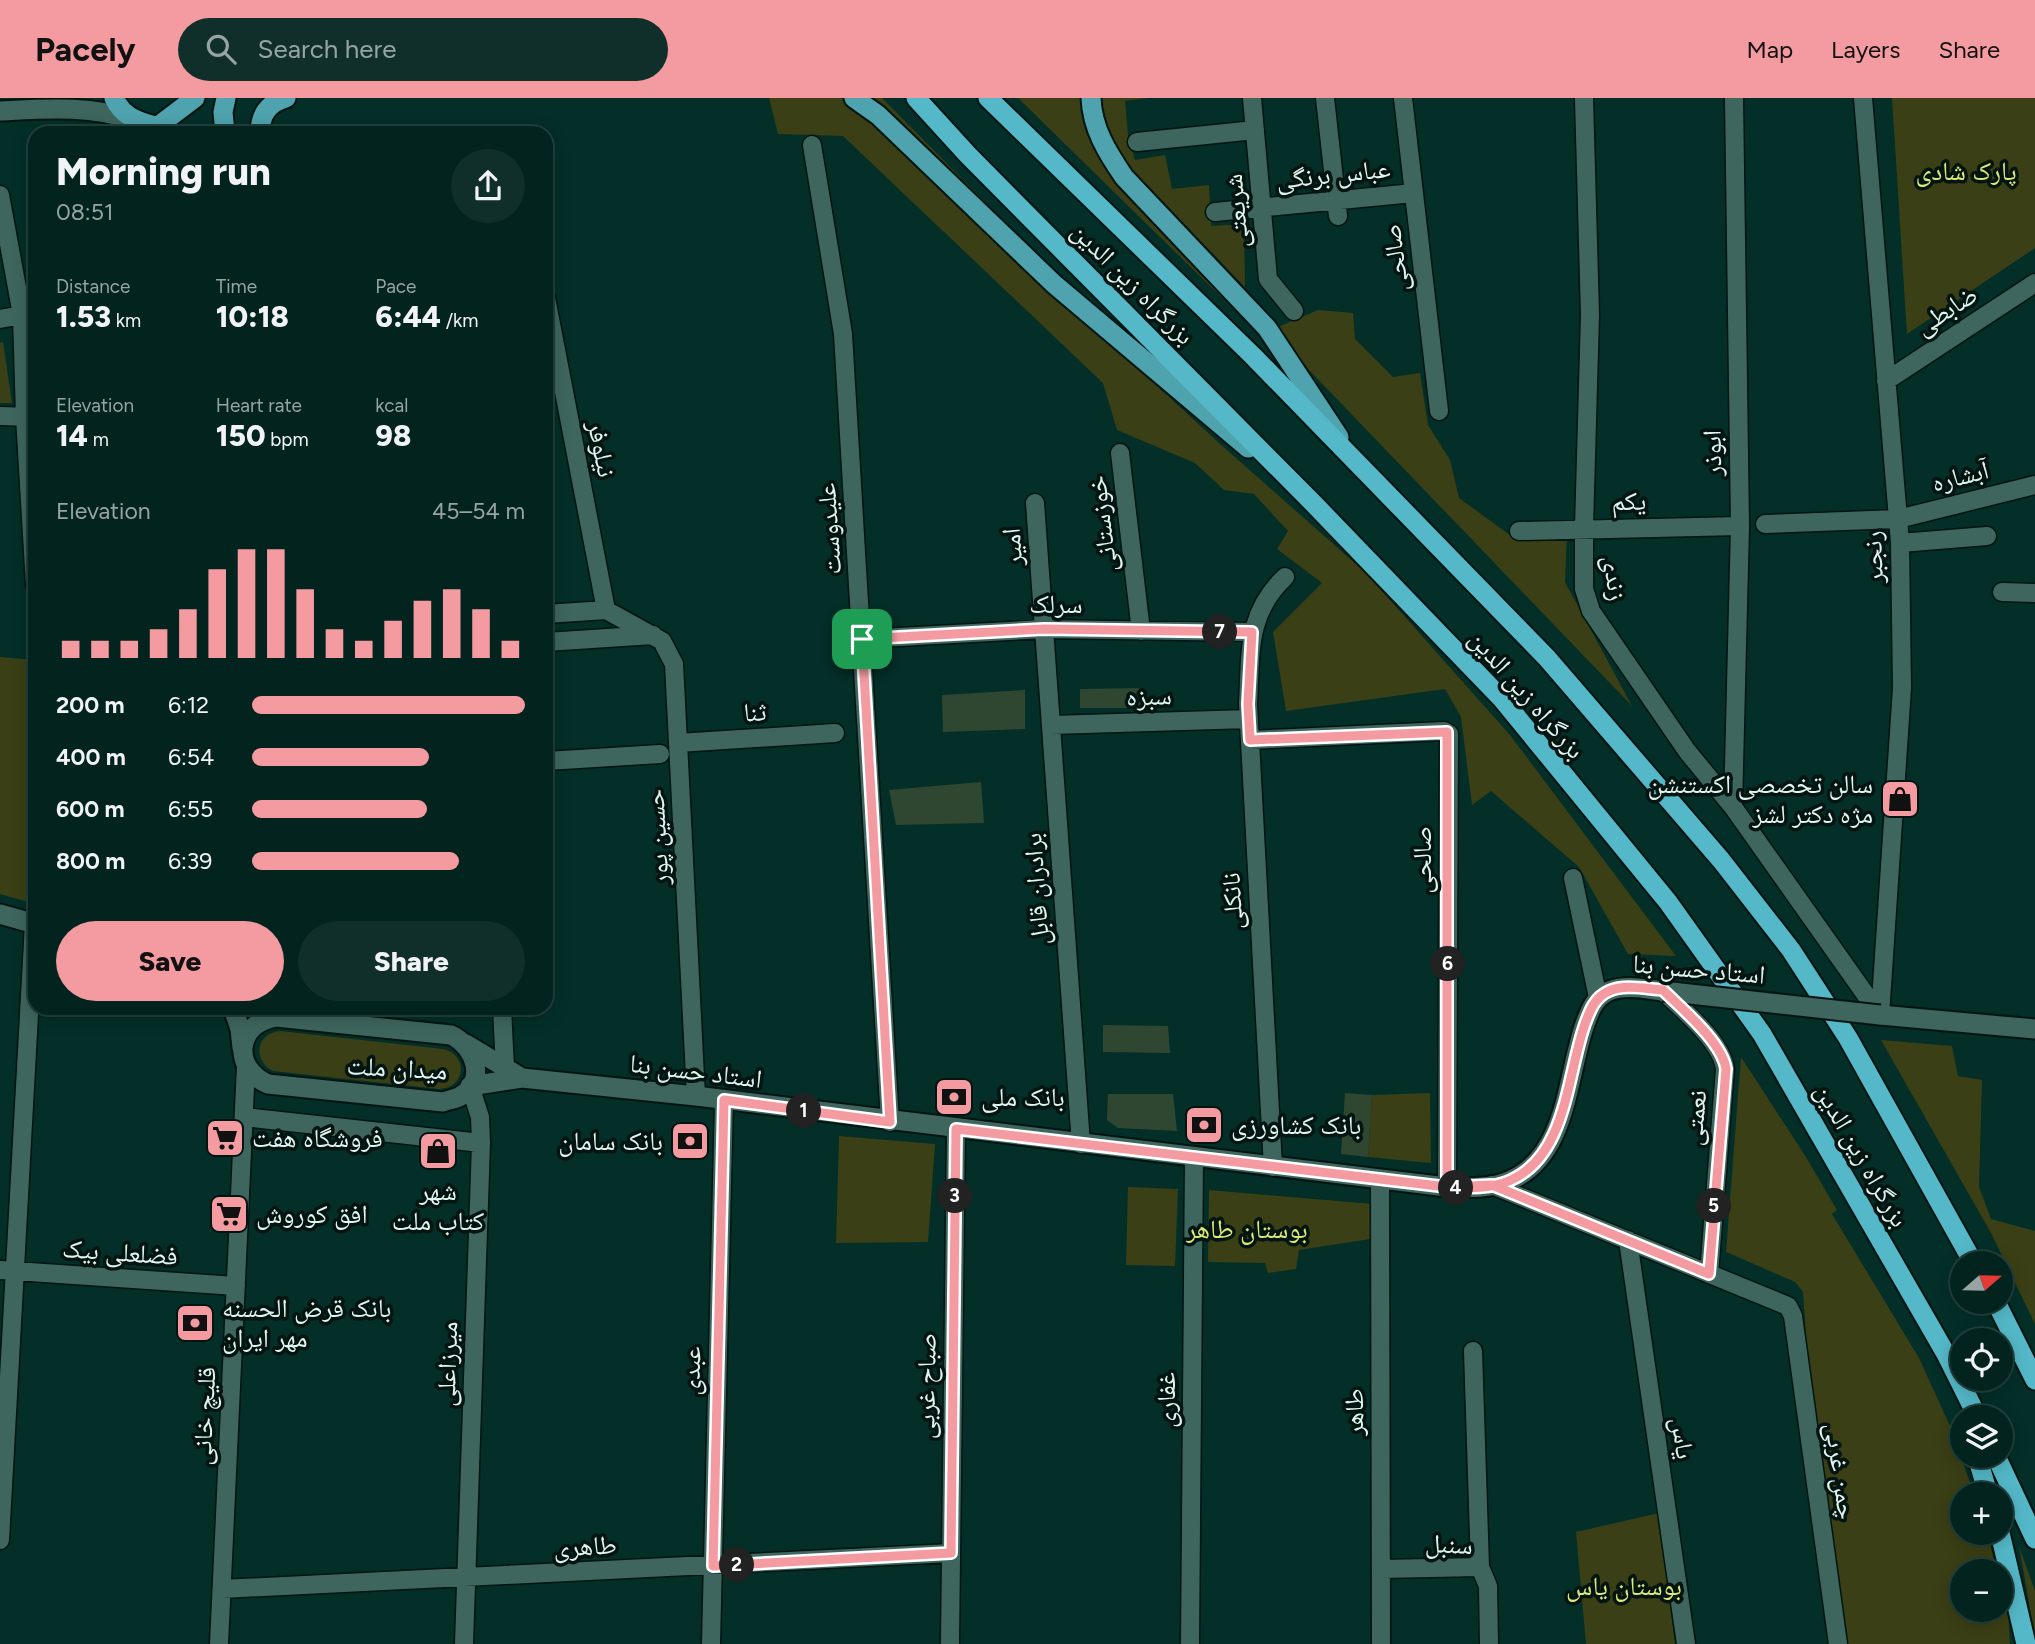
<!DOCTYPE html>
<meta charset="utf-8">
<style>
body{margin:0;font-family:Figtree,"Noto Naskh Arabic",sans-serif;background:#102f2b;color:#f1f3f6;height:100vh;display:flex;flex-direction:column;font-size:26px;white-space:nowrap}
*{box-sizing:border-box;margin:0}
p{font-size:23px;color:#96a4a4}
.icon{flex:none;width:38px;height:38px;fill:none;stroke:currentColor;stroke-width:2;stroke-linecap:round;stroke-linejoin:round}
.map{position:relative;flex:1;overflow:hidden}
.drawer{position:absolute;left:28px;top:28px;width:525px;height:889px;display:flex;flex-direction:column;background:#02231e;border-radius:21px;box-shadow:0 4px 18px #0003,0 0 0 2px #23403c}
.drawer>*{flex:none}
.needle{width:46px;rotate:70deg}
.tools{position:absolute;left:1950px;top:1153px;display:grid;gap:14px}
.tools a{display:grid;place-items:center;width:63px;height:63px;border-radius:50%;background:#02231e;box-shadow:0 4px 18px #0003,0 0 0 2px #23403c;font-size:35px}
.pin{position:absolute;display:grid;place-items:center;width:60px;height:60px;color:#fff;margin:-30px;border-radius:14px;box-shadow:0 4px 10px #0006}
.km{position:absolute;width:35px;height:35px;margin:-18px;border-radius:50%;background:#222;color:#fff;font-size:19px;line-height:35px;text-align:center}
.round{display:grid;place-items:center;flex:none;width:74px;height:74px;border-radius:37px;background:#102f2b}
.headline{display:flex;align-items:center;justify-content:space-between;height:119px;padding:0 28px}
h1{font-size:38px;font-weight:800;line-height:52px}
.figures{display:grid;grid-template-columns:repeat(3,1fr);gap:10px;height:119px;padding:7px 28px}
.figures div{display:grid;align-content:center}
.figures b{font-size:30px;font-weight:800}
.figures small{font-size:19px;font-weight:400}
.figures p{font-size:19px}
.chart{height:196px;padding:14px 28px}
.chart p{display:flex;justify-content:space-between}
.chart svg{width:100%;height:126px;margin-top:7px;stroke:#f49aa1;stroke-width:6}
.button{display:flex;gap:14px;margin-top:auto;padding:14px 28px}
.button a{flex:1;height:80px;border-radius:42px;background:#f49aa1;color:#111;font-size:28px;font-weight:800;line-height:80px;text-align:center}
.button a+a{background:#102f2b;color:#f1f3f6}
ul{padding:0 28px;list-style:none;font-size:23px}
li{display:grid;grid-template-columns:112px 84px 1fr;align-items:center;height:52px}
li i{height:18px;border-radius:9px;background:#f49aa1}
header{display:flex;align-items:center;gap:42px;box-sizing:border-box;height:98px;padding:0 35px;background:#f49aa1;color:#111}
header strong{font-size:33px}
nav{display:flex;gap:38px;margin-inline-start:auto;font-size:24px}
.search{width:490px;height:63px;background:#102f2b;display:flex;align-items:center;gap:18px;box-sizing:border-box;padding:0 24px;border-radius:38px;color:#96a4a4;font-size:26px}
.map>svg:first-child{display:block}
.green{fill:#3b3f15}
.building{fill:#2f4731}
.lines{fill:none;stroke-linecap:round;stroke-linejoin:round}
.minor-casing{stroke:#001511;stroke-width:21}
.secondary-casing{stroke:#001511;stroke-width:23}
.primary-casing{stroke:#001511;stroke-width:23}
.trunk-casing{stroke:#001511;stroke-width:23}
.minor{stroke:#3e665e;stroke-width:18}
.secondary{stroke:#3e665e;stroke-width:19}
.primary{stroke:#4ea3ae;stroke-width:19}
.trunk{stroke:#54b8c8;stroke-width:19}
.secondary-bridge-casing{stroke:#001511;stroke-width:23;stroke-linecap:butt}
.secondary-bridge{stroke:#3e665e;stroke-width:19}
.route-casing{stroke:#fff;stroke-width:14}
.route{stroke:#f49aa1;stroke-width:9}
.labels{text-anchor:middle;stroke-width:7;stroke-linejoin:round;paint-order:stroke}
.park-label{font-size:26px;fill:#deea77;stroke:#041411}
.street-label{font-size:26px;fill:#dff5ef;stroke:#041411}
.poi-label{font-size:26px;fill:#dff5ef;stroke:#041411;text-anchor:start}
</style>
<header>
<strong>Pacely</strong>
<div class="search"><svg class="icon" aria-label="search" viewBox="0 0 24 24"><circle cx="10" cy="10" r="6"/><path d="M15 15l6 6"/></svg>Search here</div>
<nav><a>Map</a><a>Layers</a><a>Share</a></nav>
</header>
<div class="map">
<svg width="2035" height="1546" viewBox="0 0 2035 1546">
<rect width="100%" height="100%" fill="#032f28"/>
<!-- green -->
<path class="green" d="M769 0H841L845 2 871 24 1219 345 1366 475 1510 637 1676 858 1628 856 1579 769 1491 693 1472 707 1461 619 1445 591 1286 613 1273 534 1322 485 1277 451 1288 433 1254 396 1224 392 1195 365 1117 332 1103 285 843 38 778 36Z
M870 0H882L1092 212Z
M1018 0H1081L1084 26 1106 71 1264 241Z
M1099 0H1148L1125 3 1128 37 1135 62 1165 57 1172 91 1209 87 1211 128 1244 126 1245 189 1129 69 1103 25Z
M1892 0H2035V150L1907 236Z
M1318 212 1353 215 1355 241 1393 279 1420 275 1428 327 1450 362 1459 400 1514 440 1567 435 1565 484 1632 608 1308 271 1278 229Z
M3 244 12 305H0V245Z
M0 559 35 562V806L0 796Z
M280 933 443 951C469 957 466 990 439 991L273 973C252 962 256 935 280 933Z
M1881 942 1952 948 1958 978 1982 982 1979 1089 1991 1121 2035 1133V1226L1991 1135Z
M1741 959 1806 1059 1837 1112 1832 1116 1919 1260 1950 1328 1974 1396H1962V1435H1987L1997 1473 1962 1474V1512H2000V1484L2008 1512 2010 1546H1846L1811 1312 1803 1194 1795 1184 1726 1154Z
M1430 995 1431 1065 1368 1059 1372 997Z
M839 1038 935 1046 928 1144 836 1145Z
M1128 1089 1178 1091 1175 1168 1126 1167Z
M1209 1092 1373 1106 1370 1141 1299 1152 1296 1171 1268 1175 1265 1165 1208 1164Z
M1659 1415 1675 1546H1586L1576 1434Z
M2019 1448 2035 1493V1539Z"/>
<!-- building -->
<path class="building" d="M1142 590V610H1080V591Z
M1025 592V631L943 634 942 597Z
M981 684 984 725 896 727 889 692Z
M1103 927 1168 928 1170 955 1103 954Z
M1345 995 1372 997 1368 1059 1341 1056Z
M1108 996H1173L1177 1033 1118 1030 1107 1022Z"/>
<g class="lines">
<defs>
<path id="minor" d="M1252 0 1268 181 1294 213
M1325 0 1338 118
M1403 0 1439 313
M1584 0 1590 217 1584 430V491L1591 513 1687 653 1733 709 1880 917
M1863 0 1900 445 1902 590 1880 917
M1137 44 1255 32
M812 47 843 236 890 1024
M0 97 22 217 25 319 35 487
M1215 114 1414 95
M546 200 606 512
M0 221 35 215
M1886 283 2035 185
M0 318 35 319
M1120 355 1141 533
M1035 405 1081 1046
M1765 426 1898 421 2035 387
M1519 433 1740 428
M1900 445 1987 438
M2002 494 2035 495
M606 512 662 543 674 566 696 998
M546 516 606 512
M862 541 1044 531 1252 534
M546 544 653 537
M1051 627 1249 621
M1250 642 1444 633 1449 636 1447 1089
M678 645 835 635
M546 663 660 656
M1733 709 1740 428 1734 0
M1573 780 1598 900
M1663 893C1682 911 1722 944 1725 971L1709 1176
M502 910 505 970
M244 1019 481 1045
M1273 1069 1248 606C1251 555 1246 516 1285 479
M1380 1081 1381 1546
M1492 1087 1788 1208 1793 1218 1838 1546
M1628 1142 1686 1546
M0 1172 236 1188
M1473 1253 1480 1469 1488 1488 1489 1546
M0 1442 34 826
M1381 1471 1480 1469
M222 1491 951 1455
M219 1546 246 968
M464 1546 481 1045 480 1019 470 988
M711 1546 724 1002
M950 1546 956 1031
M1190 1546 1194 1059"/>
<path id="secondary" d="M0 13C43 11 91 7 132 22
M0 816 35 826
M233 910 240 931 242 950
M1880 917 2035 931
M276 919 451 937C475 948 488 984 459 999 455 1001 448 1002 443 1004L268 986C231 970 236 925 276 919Z
M466 946 522 980
M470 988 522 980 696 998 1447 1089C1468 1090 1492 1091 1511 1082 1568 1057 1567 976 1585 926 1590 912 1595 899 1609 893 1625 886 1646 891 1663 893"/>
<path id="primary" d="M114 0C126 26 149 23 171 35
M854 0 878 17 1054 186 1248 350
M1091 0C1092 30 1107 54 1124 79L1267 230 1339 339
M158 28 195 0
M225 35 223 14 226 0
M260 35C260 16 269 5 286 0"/>
<path id="trunk" d="M916 0 968 57 1314 406 1502 601 1668 804 1762 936 1946 1256 1978 1320
M988 0 1253 258 1547 560 1721 762 1791 852 1848 940 1974 1166
M1996 1204 2035 1282
M1977 1358 1988 1396
M1996 1358 2035 1441
M2000 1435 2026 1546"/>
</defs>
<!-- minor casing -->
<use href="#minor" class="minor-casing"/>
<!-- secondary casing -->
<use href="#secondary" class="secondary-casing"/>
<!-- primary casing -->
<use href="#primary" class="primary-casing"/>
<!-- trunk casing -->
<use href="#trunk" class="trunk-casing"/>
<!-- minor -->
<use href="#minor" class="minor"/>
<!-- secondary -->
<use href="#secondary" class="secondary"/>
<!-- primary -->
<use href="#primary" class="primary"/>
<!-- trunk -->
<use href="#trunk" class="trunk"/>
<defs>
<path id="secondary-bridge" d="M1663 893 1880 917"/>
</defs>
<!-- secondary-bridge casing -->
<use href="#secondary-bridge" class="secondary-bridge-casing"/>
<!-- secondary-bridge -->
<use href="#secondary-bridge" class="secondary-bridge"/>
</g>
<g class="lines">
<defs>
<path id="route" d="M862 541 890 1024 724 1002 713 1468 951 1455 956 1031 1447 1089C1468 1090 1492 1091 1511 1082 1567 1057 1567 976 1585 926 1590 912 1595 899 1609 893 1625 886 1646 891 1663 892 1682 911 1722 944 1726 971L1709 1176 1492 1087 1447 1089V634L1250 642 1248 606 1252 534 1044 531 862 541"/>
</defs>
<!-- route casing -->
<use href="#route" class="route-casing"/>
<!-- route -->
<use href="#route" class="route"/>
</g>
<!-- icons -->
<defs>
<symbol id="shop-square" viewBox="-11 -11 22 22"><rect x="-9" y="-9" width="18" height="18" rx="4" fill="#f49aa1" stroke="#041411"/><path d="M-5-2.5h2.3a2.7 3.5 0 0 1 5.4 0H5L5.5 6h-11ZM-1.5-2.5h3a1.5 2.3 0 0 0-3 0Z" fill="#111"/></symbol>
<symbol id="bank-square" viewBox="-11 -11 22 22"><rect x="-9" y="-9" width="18" height="18" rx="4" fill="#f49aa1" stroke="#041411"/><path d="M-6-4H6V4H-6ZM0-2.3a2.3 2.3 0 1 0 0 4.6a2.3 2.3 0 1 0 0-4.6Z" fill="#111"/></symbol>
<symbol id="supermarket-square" viewBox="-11 -11 22 22"><rect x="-9" y="-9" width="18" height="18" rx="4" fill="#f49aa1" stroke="#041411"/><path d="M-6-5.5h2.5l.6 2H6L4.5 2H-2.5L-4.4-4H-6ZM-1.5 3.2a1.3 1.3 0 1 0 .1 0ZM3 3.2a1.3 1.3 0 1 0 .1 0Z" fill="#111"/></symbol>
</defs>
<g fill-rule="evenodd">
<use href="#shop-square" x="1878" y="679" width="44" height="44"/>
<use href="#bank-square" x="932" y="977" width="44" height="44"/>
<use href="#bank-square" x="1182" y="1005" width="44" height="44"/>
<use href="#supermarket-square" x="203" y="1018" width="44" height="44"/>
<use href="#bank-square" x="668" y="1021" width="44" height="44"/>
<use href="#shop-square" x="416" y="1031" width="44" height="44"/>
<use href="#supermarket-square" x="207" y="1094" width="44" height="44"/>
<use href="#bank-square" x="173" y="1203" width="44" height="44"/>
</g>
<g class="labels">
<!-- park labels -->
<g class="park-label">
<text x="1966" y="82">پارک شادی</text>
<text x="1247" y="1140">بوستان طاهر</text>
<text x="1624" y="1497">بوستان یاس</text>
</g>
<!-- street labels -->
<g class="street-label">
<text transform="translate(1333 76) rotate(-6)" y="9">عباس برنگی</text>
<text transform="translate(1236 113) rotate(-95)" y="9">شریعتی</text>
<text transform="translate(1395 160) rotate(-97)" y="9">صالحی</text>
<text transform="translate(1133 185) rotate(45)" y="9">بزرگراه زین الدین</text>
<text transform="translate(1946 212) rotate(-33)" y="9">ضابطی</text>
<text transform="translate(602 351) rotate(79)" y="9">نیلوفر</text>
<text transform="translate(1712 355) rotate(-91)" y="9">ابوذر</text>
<text transform="translate(1960 378) rotate(-14)" y="9">آبشاره</text>
<text transform="translate(1629 403) rotate(-1)" y="9">یکم</text>
<text transform="translate(1102 426) rotate(-97)" y="9">خوزستانی</text>
<text transform="translate(829 431) rotate(-94)" y="9">علیدوست</text>
<text transform="translate(1012 449) rotate(-94)" y="9">امیر</text>
<text transform="translate(1873 459) rotate(-92)" y="9">رنجبر</text>
<text transform="translate(1615 480) rotate(82)" y="9">زندی</text>
<text x="1056" y="515">سرلک</text>
<text transform="translate(1527 596) rotate(49)" y="9">بزرگراه زین الدین</text>
<text transform="translate(1149 598) rotate(-2)" y="9">سبزه</text>
<text transform="translate(755 614) rotate(-3)" y="9">ثنا</text>
<text transform="translate(657 739) rotate(-93)" y="9">حسین پور</text>
<text transform="translate(1422 762) rotate(-90)" y="9">صالحی</text>
<text transform="translate(1036 791) rotate(-94)" y="9">برادران قابل</text>
<text transform="translate(1232 803) rotate(-93)" y="9">نانکلی</text>
<text transform="translate(1699 871) rotate(5)" y="9">استاد حسن بنا</text>
<text transform="translate(397 970) rotate(3)" y="9">میدان ملت</text>
<text transform="translate(696 973) rotate(7)" y="9">استاد حسن بنا</text>
<text transform="translate(1695 1020) rotate(-85)" y="9">نعمتی</text>
<text transform="translate(1862 1057) rotate(60)" y="9">بزرگراه زین الدین</text>
<text transform="translate(120 1154) rotate(4)" y="9">فضلعلی بیک</text>
<text transform="translate(447 1266) rotate(-88)" y="9">میرزاعلی</text>
<text transform="translate(691 1273) rotate(-89)" y="9">عبدی</text>
<text transform="translate(926 1288) rotate(-89)" y="9">صباح غربی</text>
<text transform="translate(1166 1302) rotate(-90)" y="9">غفاری</text>
<text transform="translate(1354 1314) rotate(-90)" y="9">طاهر</text>
<text transform="translate(204 1318) rotate(-87)" y="9">قلیچ خانی</text>
<text transform="translate(1683 1340) rotate(82)" y="9">یاس</text>
<text transform="translate(1841 1373) rotate(82)" y="9">چمن غربی</text>
<text transform="translate(1449 1446) rotate(3)" y="9">سنبل</text>
<text transform="translate(585 1448) rotate(-3)" y="9">طاهری</text>
</g>
<!-- poi labels -->
<g class="poi-label">
<text x="1873" y="695" text-anchor="end">سالن تخصصی اکستنشن<tspan x="1873" dy="30">مژه دکتر لشز</tspan></text>
<text x="981" y="1008">بانک ملی</text>
<text x="1231" y="1036">بانک کشاورزی</text>
<text x="252" y="1049">فروشگاه هفت</text>
<text x="663" y="1052" text-anchor="end">بانک سامان</text>
<text x="438" y="1102" text-anchor="middle">شهر<tspan x="438" dy="30">کتاب ملت</tspan></text>
<text x="256" y="1125">افق کوروش</text>
<text x="222" y="1219">بانک قرض الحسنه<tspan x="222" dy="30">مهر ایران</tspan></text>
</g>
</g>
</svg>
<div class="tools">
<a><svg class="needle" viewBox="-14 -14 28 28"><path d="M0-13l5 13h-10z" fill="#e53935"/><path d="M0 13l5-13h-10z" fill="#96a4a4"/></svg></a>
<a><svg class="icon" aria-label="locate" viewBox="0 0 24 24"><circle cx="12" cy="12" r="6"/><path d="M12 2v4M12 18v4M2 12h4M18 12h4"/></svg></a>
<a><svg class="icon" aria-label="layers" viewBox="0 0 24 24"><path d="M12 4l9 5-9 5-9-5zM3 14l9 5 9-5"/></svg></a>
<a>+</a>
<a>−</a>
</div>
<div class="pin" style="left:862px;top:541px;background:#1e9e55"><svg class="icon" aria-label="arrive" viewBox="0 0 24 24"><path d="M6 21V4h12l-3 4 3 4H6"/></svg></div>
<b class="km" style="left:804px;top:1013px">1</b>
<b class="km" style="left:737px;top:1467px">2</b>
<b class="km" style="left:955px;top:1098px">3</b>
<b class="km" style="left:1456px;top:1090px">4</b>
<b class="km" style="left:1714px;top:1108px">5</b>
<b class="km" style="left:1448px;top:866px">6</b>
<b class="km" style="left:1220px;top:534px">7</b>
<section class="drawer">
<div class="headline"><div><h1>Morning run</h1><p>08:51</p></div><a class="round"><svg class="icon" aria-label="share" viewBox="0 0 24 24"><path d="M12 15V3M7 8l5-5 5 5M5 13v7h14v-7"/></svg></a></div>
<div class="figures">
<div><p>Distance</p><b>1.53<small> km</small></b></div>
<div><p>Time</p><b>10:18</b></div>
<div><p>Pace</p><b>6:44<small> /km</small></b></div>
</div>
<div class="figures">
<div><p>Elevation</p><b>14<small> m</small></b></div>
<div><p>Heart rate</p><b>150<small> bpm</small></b></div>
<div><p>kcal</p><b>98</b></div>
</div>
<div class="chart"><p><span>Elevation</span>45–54 m</p>
<svg viewBox="0 0 160 44" preserveAspectRatio="none"><path d="M5 44V38M15 44V38M25 44V38M35 44V34M45 44V27M55 44V13M65 44V6M75 44V6M85 44V20M95 44V34M105 44V38M115 44V31M125 44V24M135 44V20M145 44V27M155 44V38"/></svg>
</div>
<ul>
<li><b>200 m</b>6:12<i style="width:100%"></i></li>
<li><b>400 m</b>6:54<i style="width:65%"></i></li>
<li><b>600 m</b>6:55<i style="width:64%"></i></li>
<li><b>800 m</b>6:39<i style="width:76%"></i></li>
</ul>
<div class="button"><a>Save</a><a>Share</a></div>
</section>
</div>
